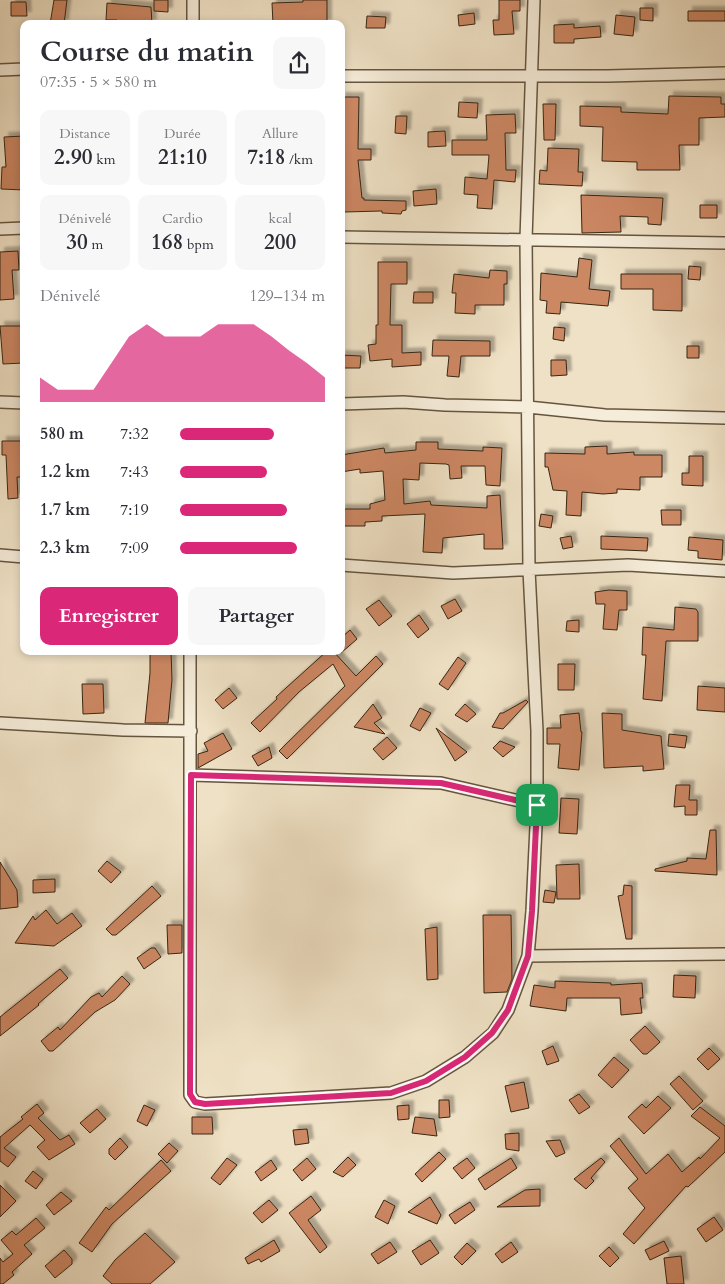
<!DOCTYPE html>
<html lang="fr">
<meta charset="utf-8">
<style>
body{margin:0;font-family:Cardo,serif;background:#f7f7f7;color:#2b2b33;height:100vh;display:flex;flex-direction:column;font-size:19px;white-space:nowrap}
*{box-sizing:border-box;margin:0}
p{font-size:16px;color:#7c7c81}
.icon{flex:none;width:28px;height:28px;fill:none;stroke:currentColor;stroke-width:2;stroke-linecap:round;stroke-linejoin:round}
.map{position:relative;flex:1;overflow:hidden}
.details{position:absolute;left:20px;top:20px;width:325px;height:635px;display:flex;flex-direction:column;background:#fff;border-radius:10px;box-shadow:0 2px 8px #0003}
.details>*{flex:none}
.pin{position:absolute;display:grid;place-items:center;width:42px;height:42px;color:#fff;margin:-21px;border-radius:10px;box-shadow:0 2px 8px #0006}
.round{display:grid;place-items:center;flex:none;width:52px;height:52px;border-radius:10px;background:#f7f7f7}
.summary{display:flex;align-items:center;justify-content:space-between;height:85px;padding:0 20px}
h1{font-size:28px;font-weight:600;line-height:38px}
.metrics{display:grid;grid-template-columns:repeat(3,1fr);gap:8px;height:85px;padding:5px 20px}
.metrics div{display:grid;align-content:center;border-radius:10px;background:#f7f7f7;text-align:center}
.metrics b{font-size:21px;font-weight:600}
.metrics small{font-size:14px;font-weight:400}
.metrics p{font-size:14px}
.chart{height:140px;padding:10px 20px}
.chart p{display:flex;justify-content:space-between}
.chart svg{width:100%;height:90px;margin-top:5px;fill:#db2777;opacity:.7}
.cta{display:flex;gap:10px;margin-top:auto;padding:10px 20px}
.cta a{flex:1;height:58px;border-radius:10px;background:#db2777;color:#fff;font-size:20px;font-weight:600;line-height:58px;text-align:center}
.cta a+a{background:#f7f7f7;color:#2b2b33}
ul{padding:0 20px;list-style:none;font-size:16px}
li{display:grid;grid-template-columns:80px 60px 1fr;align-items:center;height:38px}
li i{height:12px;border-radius:6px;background:#db2777}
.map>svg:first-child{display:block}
.building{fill:#cc8763;stroke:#372612;filter:url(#shadow)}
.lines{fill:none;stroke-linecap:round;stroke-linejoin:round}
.minor-casing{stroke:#65553f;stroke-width:14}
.minor{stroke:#f5ecd9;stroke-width:11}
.route-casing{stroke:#fff;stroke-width:10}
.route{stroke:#db2777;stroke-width:6}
</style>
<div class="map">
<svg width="725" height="1284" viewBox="0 0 725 1284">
<defs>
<filter id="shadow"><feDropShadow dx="4.5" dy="-4.5" stdDeviation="1" flood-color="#0004"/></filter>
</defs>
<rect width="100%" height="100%" fill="#efe1c5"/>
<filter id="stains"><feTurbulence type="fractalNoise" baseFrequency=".004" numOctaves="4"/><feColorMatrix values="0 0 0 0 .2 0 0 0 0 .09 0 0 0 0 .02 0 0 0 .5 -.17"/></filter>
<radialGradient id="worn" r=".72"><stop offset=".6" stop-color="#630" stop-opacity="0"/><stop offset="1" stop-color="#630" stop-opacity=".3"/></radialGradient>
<!-- building -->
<path class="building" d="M54 0H67L64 24H50Z
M154 0H168V12L154 11Z
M303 0H327V24H273L272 3 303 2Z
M499 0H520V11H512L514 34 494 35 493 20H499Z
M11 2H26L27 16H11Z
M107 3 151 7 152 24H117V20H106Z
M640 8H653V21L640 20Z
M688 11H725V21H688Z
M474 13 475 24 459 26 458 15Z
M616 15 635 17 633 36 614 34Z
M367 16 386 17 385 28H366Z
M574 24V28L600 26 601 37 574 39V43H554V25Z
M669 96 721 97V104H725V117L699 118V145H679L680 170H637V162L602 161 603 127 580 126V106L621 107V112L668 114Z
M341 97H359L358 149H371V160H358L362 198H364V200L406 201V210L402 211 401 214 382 213V211L344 212Z
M459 102 478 103 477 118 458 117Z
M543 104H556L555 140H544Z
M515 114 516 133H505L506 170H516L515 182 494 180 492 209 477 208 478 195 464 194 465 177 487 179 489 155H452V140H487L486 115Z
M396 116H407L406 134 395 133Z
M445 131 446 146 428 147V132Z
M24 136V190L1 189 2 167H6L4 137Z
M548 148 579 149 578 172H583L582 186 539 184 540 170 547 171Z
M436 189 437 204 414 206 413 191Z
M581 195 663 198 661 225 648 224V217L620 216 621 232 582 233Z
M700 205H717V218H700Z
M18 251 19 270H12L14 299 0 300V252Z
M579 258 592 260 589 289 610 291 608 306 561 302 560 314 546 313 547 301 540 300 541 273 577 277Z
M378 262H407V284H391L390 325H402V353L421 352V365L392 367V359L370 361 368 345 376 344V325H378Z
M689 266 701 267 700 280 688 279Z
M490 270 507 271V284H504V305H475V314L455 313 456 293H452L454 274 489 278Z
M621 274H682V311L653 310V289H621Z
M414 292H433V303H413Z
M0 326H24V363L3 364Z
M554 327 565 328 564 341 553 339Z
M433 340 490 341V356H461L459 377 447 376 449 356H432Z
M687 346H699V358H687Z
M341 355 361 356 360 368H341Z
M551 360H566L567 375 551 376Z
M2 441H23L24 477H17L18 498 8 499 6 455H2Z
M416 442H438V449L483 451V447L502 448 500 486 486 485 485 466H461L462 478 450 479 449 465 446 464 420 463 419 480 403 479 404 504 430 501 431 505 487 508V496L500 495 503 549H484V534L443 538 442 553 423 552 425 514 382 516V521L365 522V526H341V509H370V504L385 500 383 471 360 473V469L341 472V455L384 448 385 453 416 450Z
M607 446V454L634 452V455H662V477H640V490L617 489V493L603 494 582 492 581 516 566 515 567 491 553 490 548 467H545V453L585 454V447Z
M689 456H703V486L682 485V473H689Z
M661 510H681V525H662Z
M541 514 553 516 551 528 539 526Z
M571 536 573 547 563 549 560 538Z
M601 536 648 538 647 551 601 549Z
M689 537 723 540 722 560 698 558V551L688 550Z
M609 590 627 591V610H619L617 630 603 629 605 604H596L595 592Z
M455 599 462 611 448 619 441 606Z
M379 600 392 616 379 626 366 609Z
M675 607 696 609 698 612V641H666L662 701 643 699 646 655H642L643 627 674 630Z
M419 615 429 629 418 638 407 624Z
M579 620V632L566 631 567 621Z
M350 630 357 639 341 653V638Z
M150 651H171L172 680 168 723H145L150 673Z
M327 651H333L356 676 376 656 383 664 287 759 279 751 345 686 333 664 299 692 260 732 251 723 277 699 276 697Z
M458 657 466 663 448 690 439 684Z
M558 664H575L574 690H558Z
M82 684H103L104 713 83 714Z
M698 686 725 688V712L697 710Z
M229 688 237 698 223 709 215 700Z
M526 700 528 702 503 729 492 727 500 713H503Z
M373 704 382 718 374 723 385 734 354 727Z
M465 704 476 714 467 722 455 715Z
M420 708 431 713 420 731 410 726Z
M579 713 581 732H582L579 770 558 768 560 744H547V728H561L560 715Z
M602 713 622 714V730L661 736 664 769 643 771V766L604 768Z
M436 728 467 752 455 761Z
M223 733 232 749 198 768V754L208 751 204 743Z
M669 734 687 736 685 748 668 746Z
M387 737 397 748 383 760 373 749Z
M500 741 515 747 503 757 493 748Z
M269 747 272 758 258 766 252 756Z
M676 785H690L689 800H697V815H685V806L674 807Z
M561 798 579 799 577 834 559 833Z
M710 830H716L717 875 655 871V869L687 861V858L706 859Z
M107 861 121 872 111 883 98 871Z
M0 862 17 890 18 907 0 909Z
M579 864 580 899H557L556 865Z
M55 879V892L33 893V880Z
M624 885 632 886V939H626L618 896 623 895Z
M152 886 161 896 116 935H112L106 929Z
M545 890 556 892 554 903 543 902Z
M46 910 57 924 72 913 82 926 54 946 15 943 33 916 35 920Z
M483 915H511L512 979 507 992 484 993Z
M167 925H182V953L168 954Z
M437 927 438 979 427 980 425 929Z
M151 948H155L161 957 144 969 137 958Z
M60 969 68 978 38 1004 39 1005 0 1036V1017Z
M674 975 696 976 695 998 673 997Z
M122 976 130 984 115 1000 95 1012 53 1051H49L41 1041 58 1027 60 1030 91 997 99 993 102 997Z
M555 981 611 983V985L642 983 643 998H640L642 1013 621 1015 620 998H567L566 1011 530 1006 534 985 555 988Z
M645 1026 660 1042 647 1054H643L630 1040Z
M553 1046 559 1061 547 1065 542 1051Z
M709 1048 720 1059 708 1070 697 1059Z
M614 1057 629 1070 612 1088 598 1075Z
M679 1076 703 1101 693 1110 670 1084Z
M524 1082 529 1108 511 1112 505 1086Z
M579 1094 590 1107 579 1114 569 1100Z
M658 1096 671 1108 644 1134 628 1117 642 1104 646 1108Z
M439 1100H449L450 1117 439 1118Z
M37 1104 44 1113 38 1118 60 1140 69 1135 75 1144 49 1160 37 1147 45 1140 30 1125 4 1148 16 1157 8 1167 0 1161V1137L23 1119 21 1117Z
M144 1105 155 1110 147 1126 137 1121Z
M409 1105V1119L398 1120 397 1106Z
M700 1107 725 1126V1152L688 1187 686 1186 634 1244 623 1234 645 1208 628 1188 638 1179 610 1146 619 1138 646 1174 668 1154 682 1172 699 1157 700 1159 720 1138 691 1116Z
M97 1109 106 1119 90 1133 80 1123Z
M192 1117H212L213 1134H192Z
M415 1117 434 1119 437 1136 412 1133Z
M307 1129 309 1143 295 1145 293 1130Z
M519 1133V1151L506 1149 505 1134Z
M120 1138 128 1147 115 1160 109 1154V1149Z
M560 1140 565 1153 556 1157 546 1141Z
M169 1143 178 1151 167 1163 158 1154Z
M439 1152 446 1159 422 1182 415 1174Z
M348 1157 356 1165 343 1177 333 1172Z
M227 1158 237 1165 220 1185 211 1178Z
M307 1158 316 1169 302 1181 293 1170Z
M467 1158 475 1168 462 1179 453 1168Z
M511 1158 517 1168 485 1190 478 1179Z
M601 1158 605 1162 591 1178 594 1181 586 1189 574 1179Z
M161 1160 171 1171 112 1224 92 1252 79 1243 106 1207 109 1210Z
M271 1160 277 1169 261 1181 255 1172Z
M33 1171 43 1179 36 1189 25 1181Z
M0 1185 16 1201 0 1217Z
M540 1189V1206L497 1207 525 1190Z
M61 1192 72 1201 54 1215 46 1205Z
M311 1196 321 1210 308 1220 327 1247 320 1253 289 1213Z
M430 1197 441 1215 437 1224 408 1212Z
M269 1200 278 1210 262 1223 253 1213Z
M384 1200 395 1206 388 1224 375 1217Z
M470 1202 475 1210 455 1224 449 1215Z
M714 1217 723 1230 706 1242 697 1229Z
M36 1218 45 1228 24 1245 32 1254 12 1272 14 1275 3 1284H0V1258L3 1262 13 1254 1 1240 12 1231 16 1235Z
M145 1233 175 1262 150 1284H112L103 1276 115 1260Z
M274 1240 280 1251 261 1262 259 1259 248 1264 245 1258Z
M430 1240 439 1253 421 1265 412 1251Z
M664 1241 669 1251 650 1260 645 1250Z
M390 1242 397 1252 378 1264 371 1254Z
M511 1242 518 1252 502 1263 495 1254Z
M467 1243 476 1251 462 1265 454 1257Z
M609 1247 619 1258 610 1267 599 1256Z
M64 1250 72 1259V1264L55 1278 45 1266Z
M681 1256 684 1284H667L664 1258Z"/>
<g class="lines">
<defs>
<path id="minor" d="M193 0V24
M0 70 24 69
M341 76H608L725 73
M0 229 24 228
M341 237 725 243
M0 402 24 403
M341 404 403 402 445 405 528 407 605 415 725 418
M0 555 24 557
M341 565 453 573 628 565 725 571
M190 651V1095L195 1102 205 1104 391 1093 426 1081 465 1057 493 1033 508 1010 528 956 725 954
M0 723 123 730 191 731
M191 775 441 783 537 805
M528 956 532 911 537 805V731L529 570 526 239 534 0"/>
</defs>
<!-- minor casing -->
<use href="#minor" class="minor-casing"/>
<!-- minor -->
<use href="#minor" class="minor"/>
</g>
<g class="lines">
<defs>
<path id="route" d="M191 775 441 783 537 805 532 911 528 956 508 1010 492 1033 465 1057 426 1081 391 1093 205 1104 195 1102 190 1094Z"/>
</defs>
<!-- route casing -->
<use href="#route" class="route-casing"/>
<!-- route -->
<use href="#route" class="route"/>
</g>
<rect width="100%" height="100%" filter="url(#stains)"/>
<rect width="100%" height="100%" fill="url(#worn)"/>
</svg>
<div class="pin" style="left:537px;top:805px;background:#1e9e55"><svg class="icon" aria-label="arrive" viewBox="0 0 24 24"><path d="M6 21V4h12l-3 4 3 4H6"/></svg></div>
<section class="details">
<div class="summary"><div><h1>Course du matin</h1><p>07:35 · 5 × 580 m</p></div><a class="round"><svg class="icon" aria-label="share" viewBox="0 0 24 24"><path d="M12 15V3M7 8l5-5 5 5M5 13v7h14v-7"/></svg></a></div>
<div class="metrics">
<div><p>Distance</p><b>2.90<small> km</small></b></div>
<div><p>Durée</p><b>21:10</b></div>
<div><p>Allure</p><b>7:18<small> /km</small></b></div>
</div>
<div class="metrics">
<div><p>Dénivelé</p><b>30<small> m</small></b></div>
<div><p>Cardio</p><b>168<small> bpm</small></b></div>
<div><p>kcal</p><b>200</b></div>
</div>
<div class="chart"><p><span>Dénivelé</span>129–134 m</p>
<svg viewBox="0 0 160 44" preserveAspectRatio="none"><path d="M0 44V32L10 38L20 38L30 38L40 25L50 12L60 6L70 12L80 12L90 12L100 6L110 6L120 6L130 12L140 19L150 25L160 32V44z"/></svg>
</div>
<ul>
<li><b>580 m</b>7:32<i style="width:65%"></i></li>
<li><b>1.2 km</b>7:43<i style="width:60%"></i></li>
<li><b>1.7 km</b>7:19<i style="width:74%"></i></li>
<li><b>2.3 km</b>7:09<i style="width:81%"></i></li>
</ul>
<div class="cta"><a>Enregistrer</a><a>Partager</a></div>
</section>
</div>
